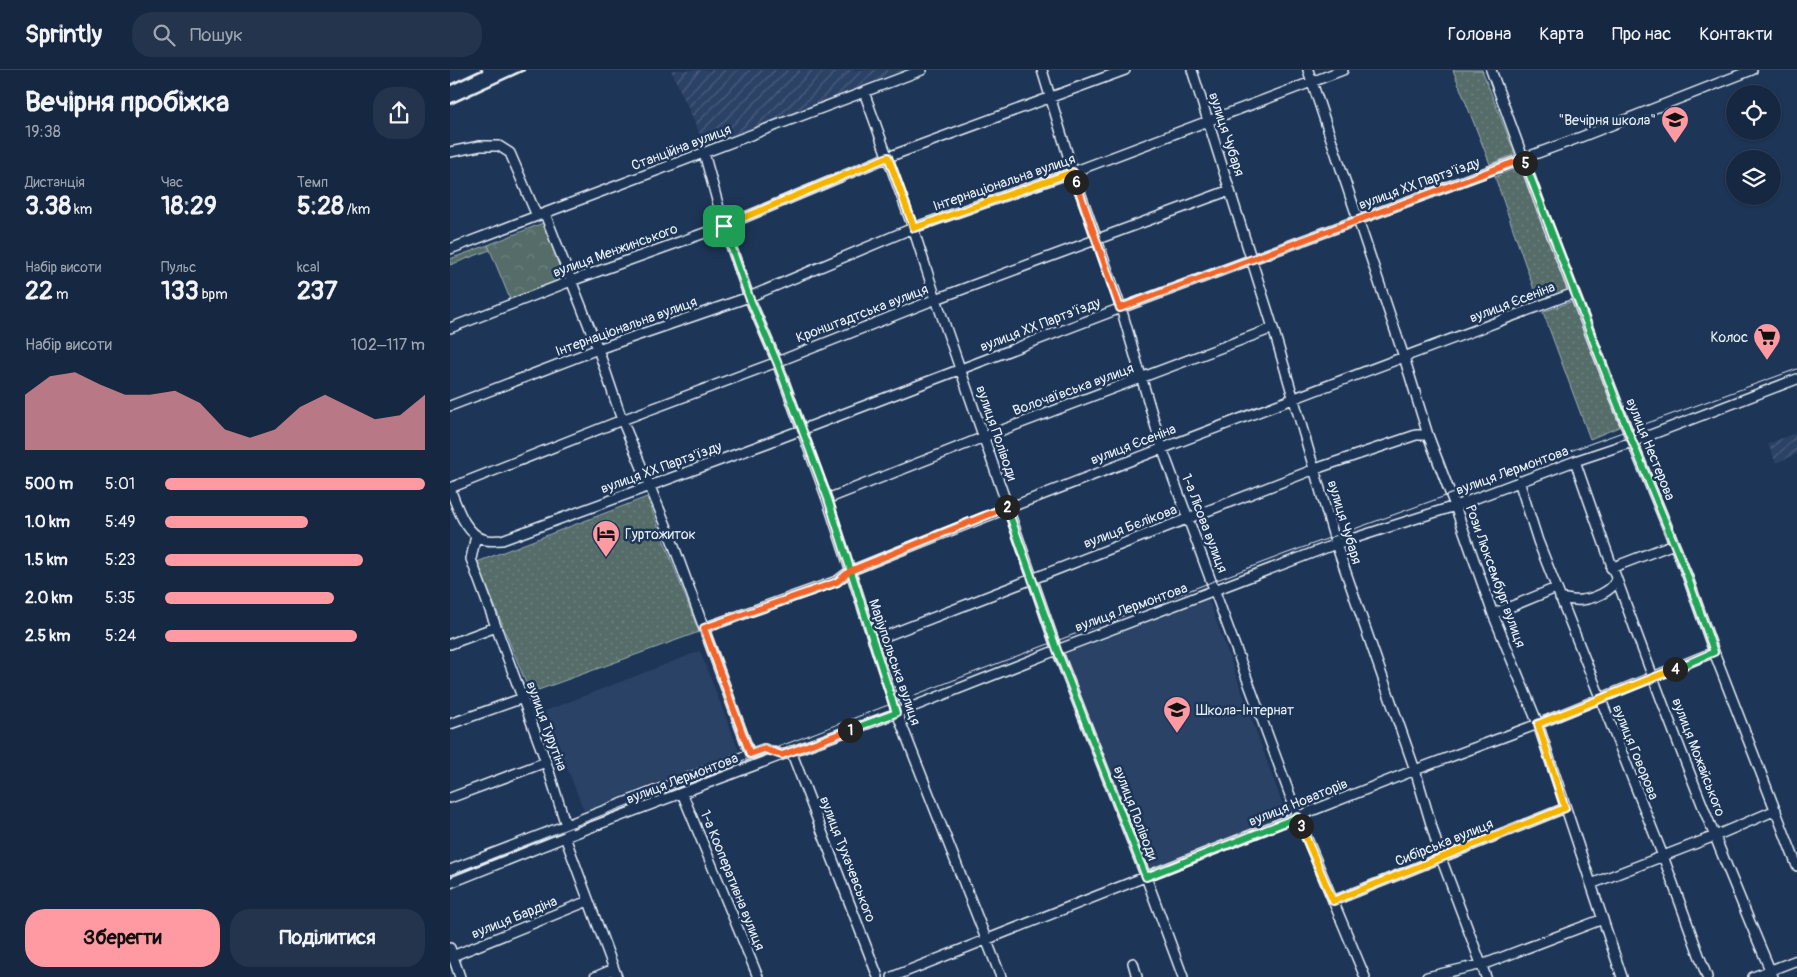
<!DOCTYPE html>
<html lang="uk">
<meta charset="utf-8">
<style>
body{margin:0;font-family:Pangolin,sans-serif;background:#23344c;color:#f1f3f6;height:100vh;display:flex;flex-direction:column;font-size:19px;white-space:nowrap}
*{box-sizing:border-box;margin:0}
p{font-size:16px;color:#9ea6b1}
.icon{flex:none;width:28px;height:28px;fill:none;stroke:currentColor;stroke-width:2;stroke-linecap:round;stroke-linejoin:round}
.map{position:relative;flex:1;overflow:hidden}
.panel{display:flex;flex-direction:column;background:#162841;width:450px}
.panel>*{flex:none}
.tools{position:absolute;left:1276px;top:15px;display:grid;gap:10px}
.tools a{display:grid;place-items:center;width:55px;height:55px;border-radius:50%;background:#162841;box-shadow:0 1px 4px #0004,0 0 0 1px #35445a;font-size:25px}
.pin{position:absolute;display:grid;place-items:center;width:42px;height:42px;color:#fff;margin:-21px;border-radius:10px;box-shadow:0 2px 8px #0006}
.km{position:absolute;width:25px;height:25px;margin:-12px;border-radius:50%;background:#222;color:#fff;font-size:14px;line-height:25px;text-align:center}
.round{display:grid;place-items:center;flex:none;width:52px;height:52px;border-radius:20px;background:#23344c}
.overview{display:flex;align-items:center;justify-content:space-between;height:85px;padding:0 25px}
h1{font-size:28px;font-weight:700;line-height:38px}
.stats{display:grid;grid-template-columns:repeat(3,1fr);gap:8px;height:85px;padding:5px 25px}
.stats div{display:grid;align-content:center}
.stats b{font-size:25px;font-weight:700}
.stats small{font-size:14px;font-weight:400}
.stats p{font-size:14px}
.chart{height:140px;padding:10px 25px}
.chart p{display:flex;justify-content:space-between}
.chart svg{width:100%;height:90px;margin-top:5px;fill:#ff9aa2;opacity:.7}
.primary-button{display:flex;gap:10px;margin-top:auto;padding:10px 25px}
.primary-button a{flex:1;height:58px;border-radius:20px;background:#ff9aa2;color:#111;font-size:20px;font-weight:700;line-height:58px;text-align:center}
.primary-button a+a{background:#23344c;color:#f1f3f6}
ul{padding:0 25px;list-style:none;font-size:16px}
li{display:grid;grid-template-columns:80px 60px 1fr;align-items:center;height:38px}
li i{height:12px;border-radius:6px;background:#ff9aa2}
header{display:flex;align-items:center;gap:30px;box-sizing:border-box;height:70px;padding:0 25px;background:#162841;border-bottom:1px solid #35445a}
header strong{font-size:24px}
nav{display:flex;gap:28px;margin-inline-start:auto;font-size:18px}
.search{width:350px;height:45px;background:#23344c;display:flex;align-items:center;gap:12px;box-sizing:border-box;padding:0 18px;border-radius:20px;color:#9ea6b1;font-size:19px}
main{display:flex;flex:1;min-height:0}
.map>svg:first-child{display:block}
.built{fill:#2c4266}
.industrial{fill:url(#industrial-furrows)}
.grass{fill:url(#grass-dots);stroke:#9eaeb0}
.forest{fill:url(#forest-crowns);stroke:#9eaeb0}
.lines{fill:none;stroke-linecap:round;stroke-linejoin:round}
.minor-casing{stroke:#e8f1f8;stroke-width:12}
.minor{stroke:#1d3557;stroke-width:9}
.tram{stroke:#e8f1f8;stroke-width:1}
.rail{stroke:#e8f1f8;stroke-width:2.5}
.split-1-casing{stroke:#fff;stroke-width:10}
.split-2-casing{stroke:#fff;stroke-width:10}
.split-3-casing{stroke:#fff;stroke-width:10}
.split-4-casing{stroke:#fff;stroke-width:10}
.split-5-casing{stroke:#fff;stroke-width:10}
.split-6-casing{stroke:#fff;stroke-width:10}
.split-7-casing{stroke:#fff;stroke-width:10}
.split-1{stroke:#22a559;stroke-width:6}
.split-2{stroke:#f0652b;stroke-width:6}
.split-3{stroke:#22a559;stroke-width:6}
.split-4{stroke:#f5b400;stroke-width:6}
.split-5{stroke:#22a559;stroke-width:6}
.split-6{stroke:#f0652b;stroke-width:6}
.split-7{stroke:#f5b400;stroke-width:6}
.labels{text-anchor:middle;stroke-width:5;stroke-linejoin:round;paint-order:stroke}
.poi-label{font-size:14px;fill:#e8f1f8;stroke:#1d3557;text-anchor:end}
.street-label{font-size:14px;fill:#e8f1f8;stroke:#1d3557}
</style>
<header>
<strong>Sprintly</strong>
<div class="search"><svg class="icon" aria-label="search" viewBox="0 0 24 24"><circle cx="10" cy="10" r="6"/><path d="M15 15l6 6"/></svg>Пошук</div>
<nav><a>Головна</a><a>Карта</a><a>Про нас</a><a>Контакти</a></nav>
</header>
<main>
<section class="panel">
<div class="overview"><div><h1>Вечірня пробіжка</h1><p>19:38</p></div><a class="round"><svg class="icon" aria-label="share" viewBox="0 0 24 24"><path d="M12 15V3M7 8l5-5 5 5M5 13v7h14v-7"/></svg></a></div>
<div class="stats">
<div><p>Дистанція</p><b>3.38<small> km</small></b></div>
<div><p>Час</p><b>18:29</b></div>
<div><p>Темп</p><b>5:28<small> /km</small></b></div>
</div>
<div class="stats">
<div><p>Набір висоти</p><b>22<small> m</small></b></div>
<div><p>Пульс</p><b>133<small> bpm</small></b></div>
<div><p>kcal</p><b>237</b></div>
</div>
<div class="chart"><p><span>Набір висоти</span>102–117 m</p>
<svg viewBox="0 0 160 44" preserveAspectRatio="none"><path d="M0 44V17L10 8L20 6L30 12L40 17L50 17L60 15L70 21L80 34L90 38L100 34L110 23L120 17L130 23L140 29L150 27L160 17V44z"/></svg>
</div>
<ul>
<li><b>500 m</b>5:01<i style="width:100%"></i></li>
<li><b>1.0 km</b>5:49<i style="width:55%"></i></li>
<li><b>1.5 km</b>5:23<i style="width:76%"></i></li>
<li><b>2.0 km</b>5:35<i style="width:65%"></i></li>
<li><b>2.5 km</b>5:24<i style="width:74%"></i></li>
</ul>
<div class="primary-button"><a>Зберегти</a><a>Поділитися</a></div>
</section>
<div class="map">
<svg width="1347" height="907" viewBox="0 0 1347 907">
<defs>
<pattern id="industrial-furrows" width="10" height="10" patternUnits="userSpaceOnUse" patternTransform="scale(1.25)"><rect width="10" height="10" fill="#2c4266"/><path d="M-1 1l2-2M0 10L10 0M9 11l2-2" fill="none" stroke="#4b5e7d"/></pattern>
<pattern id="grass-dots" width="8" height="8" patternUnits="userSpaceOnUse" patternTransform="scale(1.25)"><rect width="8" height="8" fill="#546c69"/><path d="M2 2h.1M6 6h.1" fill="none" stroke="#6d817f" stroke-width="1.8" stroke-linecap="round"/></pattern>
<pattern id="forest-crowns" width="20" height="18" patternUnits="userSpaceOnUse" patternTransform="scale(1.25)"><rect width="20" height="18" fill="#546c69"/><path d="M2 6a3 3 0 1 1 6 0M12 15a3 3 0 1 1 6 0" fill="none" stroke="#6d817f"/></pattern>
</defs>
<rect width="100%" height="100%" fill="#1d3557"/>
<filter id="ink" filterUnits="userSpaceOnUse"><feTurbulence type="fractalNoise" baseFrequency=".02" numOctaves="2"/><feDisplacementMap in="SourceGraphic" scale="10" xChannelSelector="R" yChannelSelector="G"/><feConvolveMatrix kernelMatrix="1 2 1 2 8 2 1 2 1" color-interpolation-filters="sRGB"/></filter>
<g filter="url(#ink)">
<!-- built -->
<path class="built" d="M758 528 836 744 700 798 615 584Z
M250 581 289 681 134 741 95 641Z"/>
<!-- industrial -->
<path class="industrial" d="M221 0H453L255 76Z
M1345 363 1347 369V384L1326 393 1318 374Z"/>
<!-- grass -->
<path class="grass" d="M1003 0H1032L1065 84 1040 94Z
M1071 96 1119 219 1088 231 1045 107Z
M38 175 40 180 0 195V189Z
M1123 231 1171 356 1140 369 1093 242Z
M197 427 249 562 80 623 27 492Z"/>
<!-- forest -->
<path class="forest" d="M93 153 115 208 60 229 38 175Z"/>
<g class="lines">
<defs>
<path id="minor" d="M592 0 623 102 671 238 712 378 848 747 915 907
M742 0 823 258 886 474 965 700 991 788 1036 907
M858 0 954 287 978 365 1005 436 1043 544 1088 654 1172 907
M1041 0 1091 137 1179 364 1237 505 1264 582 1347 796
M414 22 463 158 486 229 607 580 696 807 733 907
M0 82 30 76H49L60 83 87 146
M254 83 274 156 299 227 327 292 377 429 447 643 551 907
M95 144 148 279 172 350 218 460 300 684 314 679 332 685
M0 179 472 0
M0 258 121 211 274 156 438 87 675 0
M0 336 148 279 299 227 463 158 623 102 893 0
M1125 391C1185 565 1251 738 1323 907
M1069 411 1088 471 1213 786 1257 907
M0 418 172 350 327 292 486 229 780 120
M0 419C7 436 15 465 36 470 41 471 47 470 52 470L317 373 671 238 1131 67 1302 0
M377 429 534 367 823 258
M26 465 21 489 96 692 118 762 115 767 167 907
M1161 498 1224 474
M1110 528C1117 529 1125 531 1131 530 1142 529 1162 522 1166 510
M1043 544 1106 518
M254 558 387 511 400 501C640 404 882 314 1124 223
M423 571 865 399 966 365H978
M0 574 46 557
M0 654 73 628
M341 681 428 907
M232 723 308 907
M0 728 96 692
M0 800 300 684
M0 813 115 767 332 685 447 643 607 580 886 474 1005 436 1125 391 1182 372 1347 309
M1141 814 1265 766 1326 740
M883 831 1115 738
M0 878 10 907
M0 887 138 831
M683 893 687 907
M145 907 164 899
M442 907 965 700 1088 654 1264 582
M977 907 1037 893 1153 849
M1303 907 1347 890"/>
</defs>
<!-- minor casing -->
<use href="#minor" class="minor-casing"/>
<!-- minor -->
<use href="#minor" class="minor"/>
<!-- tram -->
<path class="tram" d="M0 805 257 704 835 484 1347 299"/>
<!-- rail -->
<path class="rail" d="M0 15 32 0
M0 34 74 0"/>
</g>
</g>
<g class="lines" filter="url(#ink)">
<defs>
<path id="split-1" d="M274 156 299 227 327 292 378 429 446 643 400 660"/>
<path id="split-2" d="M400 660 332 685 314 679 300 684 254 558 387 512 400 501 557 437"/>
<path id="split-3" d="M557 437 607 580 696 807 848 747 851 756"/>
<path id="split-4" d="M851 756 883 831 1115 738 1088 654 1225 599"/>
<path id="split-5" d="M1075 93 1176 356 1237 505 1264 582 1225 599"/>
<path id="split-6" d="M626 112 670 238 1073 89 1075 93"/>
<path id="split-7" d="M274 156 438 87 464 158 623 102 626 112"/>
</defs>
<!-- split-1 casing -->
<use href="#split-1" class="split-1-casing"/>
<!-- split-2 casing -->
<use href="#split-2" class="split-2-casing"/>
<!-- split-3 casing -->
<use href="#split-3" class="split-3-casing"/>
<!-- split-4 casing -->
<use href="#split-4" class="split-4-casing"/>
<!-- split-5 casing -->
<use href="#split-5" class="split-5-casing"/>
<!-- split-6 casing -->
<use href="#split-6" class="split-6-casing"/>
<!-- split-7 casing -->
<use href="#split-7" class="split-7-casing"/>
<!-- split-1 -->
<use href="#split-1" class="split-1"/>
<!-- split-2 -->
<use href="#split-2" class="split-2"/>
<!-- split-3 -->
<use href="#split-3" class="split-3"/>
<!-- split-4 -->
<use href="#split-4" class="split-4"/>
<!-- split-5 -->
<use href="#split-5" class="split-5"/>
<!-- split-6 -->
<use href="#split-6" class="split-6"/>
<!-- split-7 -->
<use href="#split-7" class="split-7"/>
</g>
<!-- icons -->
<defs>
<symbol id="school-pin" viewBox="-11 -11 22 30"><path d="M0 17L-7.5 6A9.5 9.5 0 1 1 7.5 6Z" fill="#ff9aa2" stroke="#1d3557"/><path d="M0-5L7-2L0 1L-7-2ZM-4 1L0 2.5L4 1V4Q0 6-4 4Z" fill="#111"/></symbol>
<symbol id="supermarket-pin" viewBox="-11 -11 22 30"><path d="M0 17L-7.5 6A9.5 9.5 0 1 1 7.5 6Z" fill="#ff9aa2" stroke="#1d3557"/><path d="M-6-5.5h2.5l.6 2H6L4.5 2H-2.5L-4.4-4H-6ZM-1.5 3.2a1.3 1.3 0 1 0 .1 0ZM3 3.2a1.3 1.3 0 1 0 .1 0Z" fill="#111"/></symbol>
<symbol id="hotel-pin" viewBox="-11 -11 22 30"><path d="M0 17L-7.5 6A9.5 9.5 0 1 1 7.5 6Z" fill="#ff9aa2" stroke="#1d3557"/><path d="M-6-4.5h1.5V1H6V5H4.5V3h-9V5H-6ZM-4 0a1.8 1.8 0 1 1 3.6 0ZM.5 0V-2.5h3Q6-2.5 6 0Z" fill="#111"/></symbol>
</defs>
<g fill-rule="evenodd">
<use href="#school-pin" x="1209" y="34" width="32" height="43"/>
<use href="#supermarket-pin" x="1301" y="251" width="32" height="43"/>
<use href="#hotel-pin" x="140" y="448" width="32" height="43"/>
<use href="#school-pin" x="711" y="624" width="32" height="43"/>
</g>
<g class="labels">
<!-- poi labels -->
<g class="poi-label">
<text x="1206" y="55">"Вечірня школа"</text>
<text x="1298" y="272">Колос</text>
<text x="175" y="469" text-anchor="start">Гуртожиток</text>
<text x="746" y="645" text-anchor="start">Школа-Інтернат</text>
</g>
<!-- street labels -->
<g class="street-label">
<text transform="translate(777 64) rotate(72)" y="5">вулиця Чубаря</text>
<text transform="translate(231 77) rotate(-21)" y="5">Станційна вулиця</text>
<text transform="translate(554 112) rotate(-19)" y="5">Інтернаціональна вулиця</text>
<text transform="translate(969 113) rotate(-20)" y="5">вулиця XX Партз'їзду</text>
<text transform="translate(165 180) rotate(-20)" y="5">вулиця Менжинського</text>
<text transform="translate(1062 232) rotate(-21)" y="5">вулиця Єсеніна</text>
<text transform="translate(412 243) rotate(-21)" y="5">Кронштадтська вулиця</text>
<text transform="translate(590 254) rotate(-21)" y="5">вулиця XX Партз'їзду</text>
<text transform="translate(176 256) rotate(-20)" y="5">Інтернаціональна вулиця</text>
<text transform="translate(623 319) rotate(-20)" y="5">Волочаївська вулиця</text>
<text transform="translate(547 363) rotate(71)" y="5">вулиця Поліводи</text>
<text transform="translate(683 374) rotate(-21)" y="5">вулиця Єсеніна</text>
<text transform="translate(1201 379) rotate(68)" y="5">вулиця Нестерова</text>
<text transform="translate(211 397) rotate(-20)" y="5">вулиця XX Партз'їзду</text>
<text transform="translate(1062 400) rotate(-20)" y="5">вулиця Лермонтова</text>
<text transform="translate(895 452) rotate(73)" y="5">вулиця Чубаря</text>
<text transform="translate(755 453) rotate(69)" y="5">1-а Лісова вулиця</text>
<text transform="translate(680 456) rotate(-21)" y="5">вулиця Бєлікова</text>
<text transform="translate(1046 506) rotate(70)" y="5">Рози Люксембург вулиця</text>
<text transform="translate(681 537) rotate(-20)" y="5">вулиця Лермонтова</text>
<text transform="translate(445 592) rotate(71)" y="5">Маріупольська вулиця</text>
<text transform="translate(97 656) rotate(70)" y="5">вулиця Турутіна</text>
<text transform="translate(1186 682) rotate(68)" y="5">вулиця Говорова</text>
<text transform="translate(1249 687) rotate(69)" y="5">вулиця Можайського</text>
<text transform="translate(232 708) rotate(-21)" y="5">вулиця Лермонтова</text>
<text transform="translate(848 732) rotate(-22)" y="5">вулиця Новаторів</text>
<text transform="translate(686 743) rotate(69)" y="5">вулиця Поліводи</text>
<text transform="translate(994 772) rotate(-22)" y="5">Сибірська вулиця</text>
<text transform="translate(398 789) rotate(69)" y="5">вулиця Тухачевського</text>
<text transform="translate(283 810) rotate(68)" y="5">1-а Кооперативна вулиця</text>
<text transform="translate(64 847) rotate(-22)" y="5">вулиця Бардіна</text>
</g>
</g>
</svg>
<div class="tools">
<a><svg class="icon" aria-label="locate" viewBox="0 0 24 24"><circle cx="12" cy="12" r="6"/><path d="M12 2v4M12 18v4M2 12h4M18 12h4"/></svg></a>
<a><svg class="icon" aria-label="layers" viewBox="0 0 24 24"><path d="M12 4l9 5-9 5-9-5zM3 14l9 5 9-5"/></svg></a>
</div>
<div class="pin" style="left:274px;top:156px;background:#1e9e55"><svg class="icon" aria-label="arrive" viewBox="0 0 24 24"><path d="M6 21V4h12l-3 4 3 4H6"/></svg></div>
<b class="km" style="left:400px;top:660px">1</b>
<b class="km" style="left:557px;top:437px">2</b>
<b class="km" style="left:851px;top:756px">3</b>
<b class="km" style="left:1225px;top:599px">4</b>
<b class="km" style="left:1075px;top:93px">5</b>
<b class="km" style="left:626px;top:112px">6</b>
</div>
</main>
